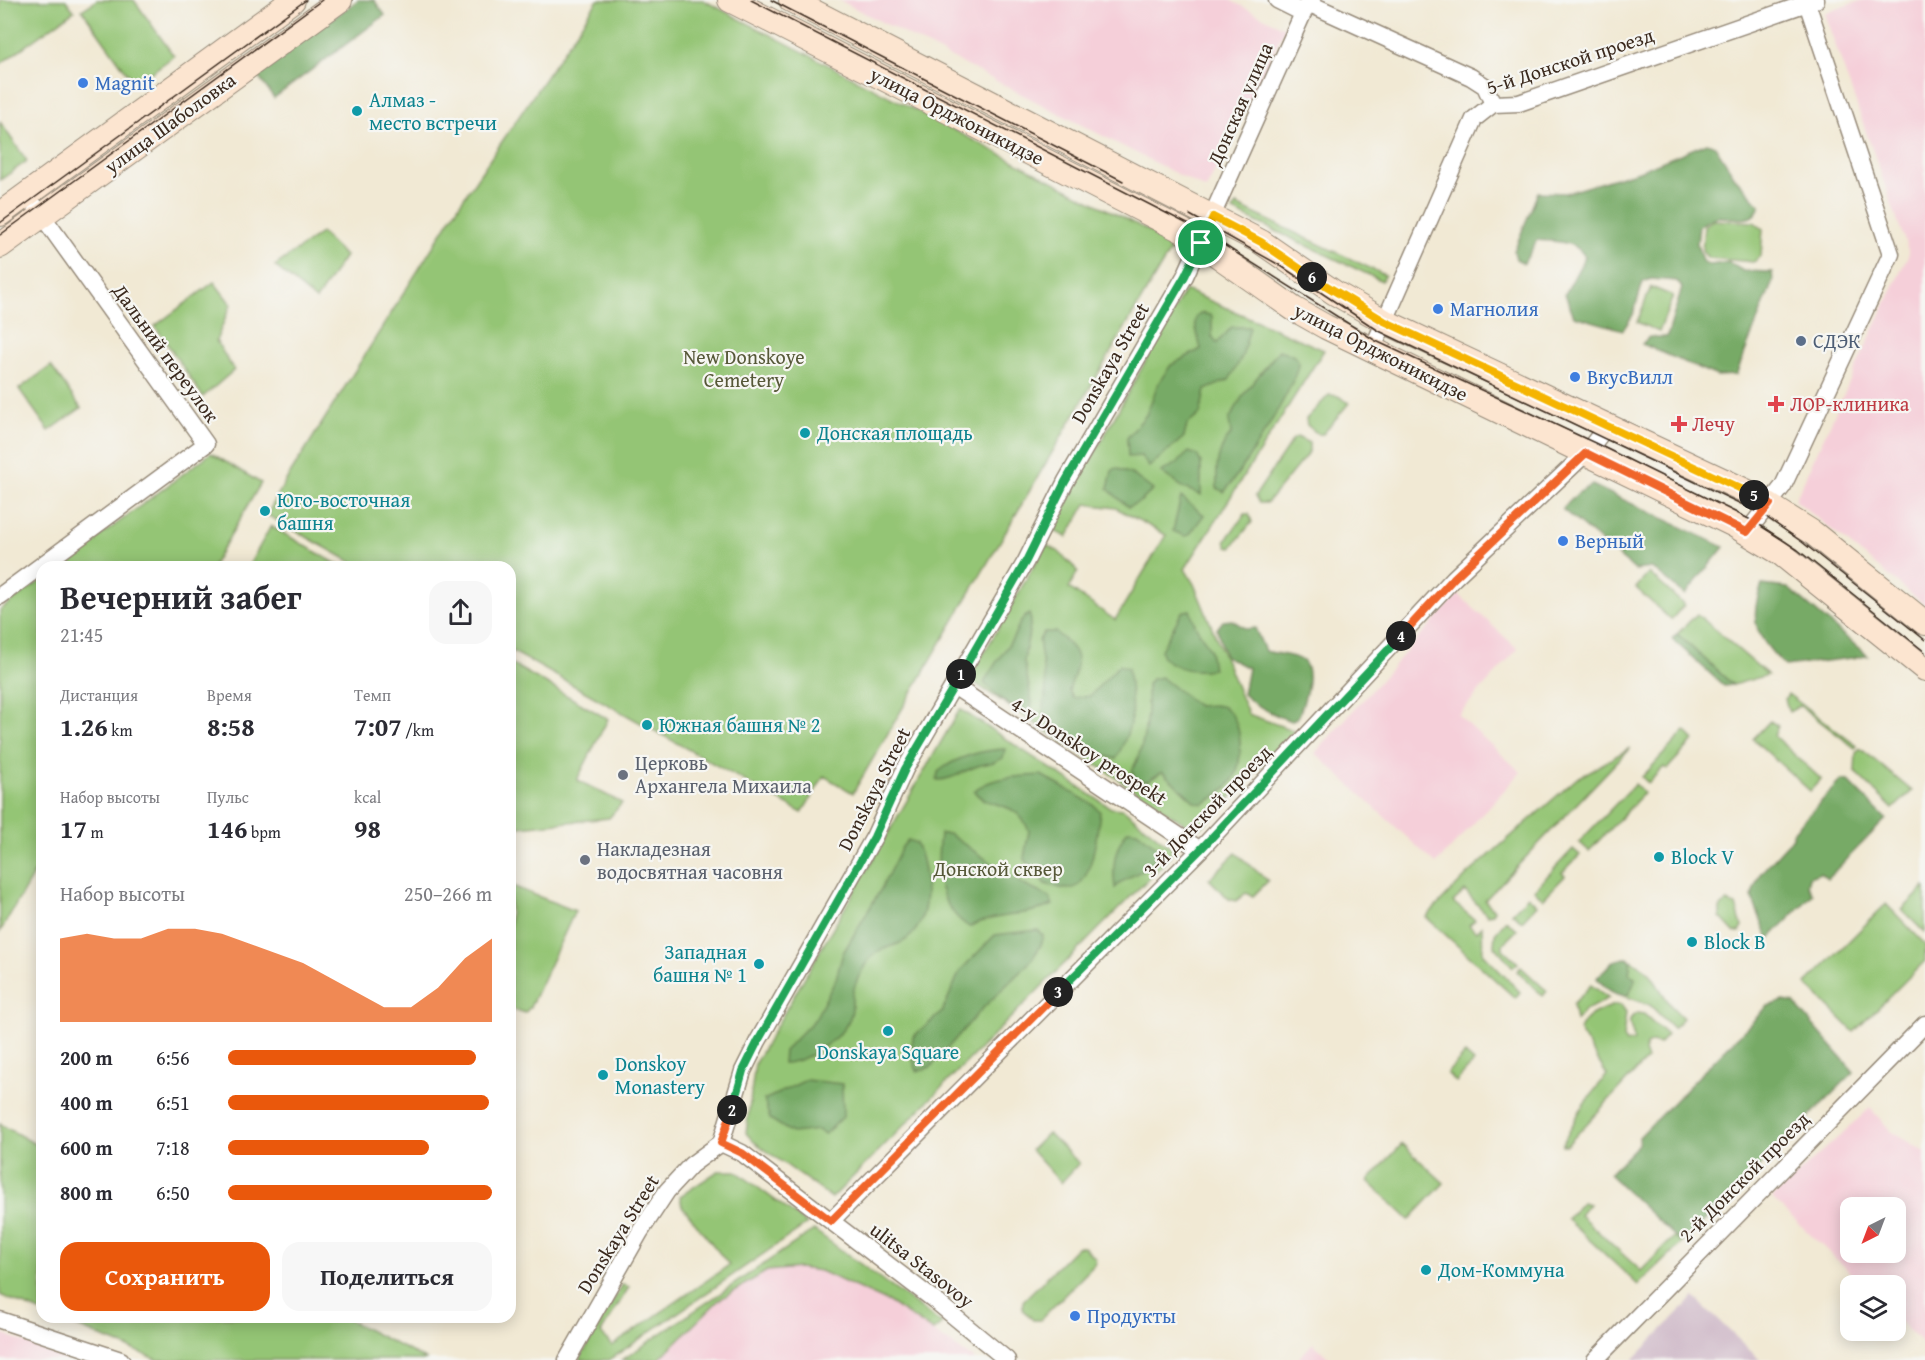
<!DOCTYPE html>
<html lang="ru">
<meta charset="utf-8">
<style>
body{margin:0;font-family:"Gentium Book Plus",serif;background:#f7f7f7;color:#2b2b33;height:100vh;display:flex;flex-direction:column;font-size:22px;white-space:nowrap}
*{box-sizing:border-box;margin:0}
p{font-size:20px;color:#7c7c81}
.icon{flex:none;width:33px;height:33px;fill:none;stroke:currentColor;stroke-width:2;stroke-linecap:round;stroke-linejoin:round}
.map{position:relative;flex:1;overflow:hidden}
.panel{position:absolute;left:36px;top:561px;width:480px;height:762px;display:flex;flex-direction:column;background:#fff;border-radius:18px;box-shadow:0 3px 15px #0003}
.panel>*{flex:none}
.needle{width:39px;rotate:222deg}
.controls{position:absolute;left:1840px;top:1197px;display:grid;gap:12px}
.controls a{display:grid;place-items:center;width:66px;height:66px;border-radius:12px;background:#fff;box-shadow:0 3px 15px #0003;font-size:30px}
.pin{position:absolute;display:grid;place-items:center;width:51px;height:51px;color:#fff;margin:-26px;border:3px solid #fff;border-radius:50%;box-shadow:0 2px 6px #0007}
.km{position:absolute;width:30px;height:30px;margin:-15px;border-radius:50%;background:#222;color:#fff;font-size:16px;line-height:30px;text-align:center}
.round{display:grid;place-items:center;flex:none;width:63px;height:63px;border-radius:18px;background:#f7f7f7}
.head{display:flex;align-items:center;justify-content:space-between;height:102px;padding:0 24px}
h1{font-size:33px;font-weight:700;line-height:45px}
.stats{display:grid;grid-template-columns:repeat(3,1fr);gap:9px;height:102px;padding:6px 24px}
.stats div{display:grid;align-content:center}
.stats b{font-size:26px;font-weight:700}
.stats small{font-size:16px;font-weight:400}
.stats p{font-size:16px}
.chart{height:168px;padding:12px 24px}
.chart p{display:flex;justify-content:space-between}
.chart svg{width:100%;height:108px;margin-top:6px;fill:#ea580c;opacity:.7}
.action{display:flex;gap:12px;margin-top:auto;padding:12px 24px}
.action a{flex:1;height:69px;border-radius:18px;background:#ea580c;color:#fff;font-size:24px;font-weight:700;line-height:69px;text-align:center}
.action a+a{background:#f7f7f7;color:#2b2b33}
ul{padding:0 24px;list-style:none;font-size:20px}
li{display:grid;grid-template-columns:96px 72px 1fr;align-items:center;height:45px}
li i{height:15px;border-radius:8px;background:#ea580c}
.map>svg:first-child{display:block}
.built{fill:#f5cfd9;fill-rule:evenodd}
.industrial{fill:#d1bdcb}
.green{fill:#94c574;stroke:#687849;stroke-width:1.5}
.forest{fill:#7a6;stroke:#596a42;stroke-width:1.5}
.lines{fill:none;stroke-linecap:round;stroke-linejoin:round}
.street-casing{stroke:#968a79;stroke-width:19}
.secondary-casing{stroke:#968a79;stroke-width:26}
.street{stroke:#fff;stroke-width:16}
.secondary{stroke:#fce5d0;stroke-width:24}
.tram{stroke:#3b2a1e;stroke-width:1.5}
.split-1-casing{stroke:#fff;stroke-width:12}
.split-2-casing{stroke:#fff;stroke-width:12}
.split-3-casing{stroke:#fff;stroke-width:12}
.split-4-casing{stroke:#fff;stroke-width:12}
.split-5-casing{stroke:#fff;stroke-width:12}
.split-6-casing{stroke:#fff;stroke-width:12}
.split-7-casing{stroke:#fff;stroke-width:12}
.split-1{stroke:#22a559;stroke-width:8}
.split-2{stroke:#22a559;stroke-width:8}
.split-3{stroke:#f0652b;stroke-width:8}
.split-4{stroke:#22a559;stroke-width:8}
.split-5{stroke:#f0652b;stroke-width:8}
.split-6{stroke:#f5b400;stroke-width:8}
.split-7{stroke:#f5b400;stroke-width:8}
.shop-dot{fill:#3f7fe0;stroke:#f6f6f2;stroke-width:2}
.culture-dot{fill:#0f9aa8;stroke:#f6f6f2;stroke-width:2}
.service-dot{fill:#5c6f8a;stroke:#f6f6f2;stroke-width:2}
.health-dot{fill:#e0444e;stroke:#f6f6f2;stroke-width:2}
.worship-dot{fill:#6b7280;stroke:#f6f6f2;stroke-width:2}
.labels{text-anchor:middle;stroke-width:4.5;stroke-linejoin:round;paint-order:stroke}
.street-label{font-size:20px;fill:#3b2a1e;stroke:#f6f6f2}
.shop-label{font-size:20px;fill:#366cbe;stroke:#f6f6f2;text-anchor:start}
.culture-label{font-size:20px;fill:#0d838f;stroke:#f6f6f2;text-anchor:start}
.service-label{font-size:20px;fill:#4e5e75;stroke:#f6f6f2;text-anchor:start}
.park-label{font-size:20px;fill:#565838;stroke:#f6f6f2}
.health-label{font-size:20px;fill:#be3a42;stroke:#f6f6f2;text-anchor:start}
.worship-label{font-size:20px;fill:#5b616d;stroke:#f6f6f2;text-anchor:start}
</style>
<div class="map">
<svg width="1925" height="1360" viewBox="0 0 1925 1360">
<rect width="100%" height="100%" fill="#f6f6f2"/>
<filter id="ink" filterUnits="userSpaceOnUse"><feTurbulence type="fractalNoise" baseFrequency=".0167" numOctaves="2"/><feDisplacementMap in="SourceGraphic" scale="12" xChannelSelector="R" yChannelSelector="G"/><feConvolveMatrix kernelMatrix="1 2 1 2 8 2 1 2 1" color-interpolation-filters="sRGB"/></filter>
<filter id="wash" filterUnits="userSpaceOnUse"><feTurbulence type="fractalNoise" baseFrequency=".008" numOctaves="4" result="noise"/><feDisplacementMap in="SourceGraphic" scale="24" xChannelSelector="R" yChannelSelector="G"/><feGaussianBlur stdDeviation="1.35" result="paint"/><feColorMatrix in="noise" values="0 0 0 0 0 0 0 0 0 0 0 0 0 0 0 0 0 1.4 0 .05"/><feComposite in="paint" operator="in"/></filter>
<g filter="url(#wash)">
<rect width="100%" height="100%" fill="#f1e9d4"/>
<!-- built -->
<path class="built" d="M839 0H1230L1285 28 1206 189Z
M1863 0H1925V605L1795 500 1909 253 1824 13Z
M1458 594 1518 649 1458 715 1521 772 1436 864 1315 753Z
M1870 1108 1893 1133 1925 1152V1346L1896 1318V1286L1863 1285 1772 1198ZM1851 1208H1896V1252H1851Z
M799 1268 820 1271 889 1302 975 1360H658L719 1300 767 1271Z
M0 1332 68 1360H0Z
M1313 1343 1331 1360H1297Z"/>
<!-- industrial -->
<path class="industrial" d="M1694 1297 1760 1360H1633Z"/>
<!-- green -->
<path class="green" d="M0 0H66L74 11 0 64Z
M97 0H134L174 56 135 84 82 10Z
M598 0H703L1174 244 853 793 824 776 802 813 510 650V567H360L267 515 285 482 461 202Z
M0 122 27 161 0 180Z
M1236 205 1385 275 1382 281 1233 211Z
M1713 220 1754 222 1763 229 1761 255 1754 262 1708 258 1702 251 1704 226Z
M321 233 345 256 316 300 275 266Z
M214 282 231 304 216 341 234 370 203 397 155 326Z
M1651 287 1673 296 1659 332 1637 322Z
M1185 290 1324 350 1185 569 1194 584 1248 714 1295 731 1201 828 1185 824 969 679 1046 545 1058 551 1078 571 1069 588 1115 620 1166 535 1116 508 1086 504 1067 537 1052 530Z
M51 366 81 408 49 431 19 389Z
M1329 395 1338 396 1349 403 1323 434H1318L1307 425 1306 419Z
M1297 437 1309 443V452L1267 503H1259L1255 496 1293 439Z
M211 453 261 483 212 567H59Z
M1245 514H1249L1252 522 1231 548 1227 547 1225 541Z
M271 526 342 567H248Z
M1649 573 1684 605 1671 620 1636 588Z
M42 580V859L0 932V610Z
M1697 614 1768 675 1733 685 1677 634Z
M510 663 608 719 577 780 622 803 609 818 519 827 510 823Z
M1788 694 1857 746 1855 748 1800 706 1789 712 1785 699Z
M960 709 1111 808 1123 809 1172 848 1169 858 832 1198 753 1141 746 1133 755 1063Z
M1770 721 1778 726 1774 736 1821 779 1810 791 1753 739Z
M1685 731 1694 740 1667 769 1664 767 1648 783 1642 777Z
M1630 748 1485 900 1494 910 1493 914 1487 915 1465 891 1453 902 1475 920 1469 925 1476 932 1482 926 1483 954 1520 992 1515 998 1426 917 1467 875 1576 779Z
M1860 748 1912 791 1893 809 1855 772 1856 753Z
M1635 784 1644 793 1589 851 1579 842Z
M1573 849 1580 855 1562 873 1565 876 1543 899 1534 890Z
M1236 853 1268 881 1253 896 1246 893 1236 901 1229 899 1209 879Z
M510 885 575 911 530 1007 525 1013 510 1008Z
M1925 887V933L1902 910Z
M1528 896 1537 905 1522 921 1512 913Z
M1726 902 1736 905 1742 927 1739 932H1734L1720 917V908Z
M1886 904 1925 944V961L1854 1032 1806 984Z
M1506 920 1517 930 1503 944V949L1518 963 1513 967 1494 945 1495 933Z
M1628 958 1649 972 1671 1006 1683 1018 1673 1028 1650 1005 1613 992 1597 978 1612 962Z
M1521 967 1547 991 1543 996 1517 971Z
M1591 985 1609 998 1584 1011 1576 1021 1573 1004Z
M1615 1005H1621L1626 1012 1623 1038 1626 1043 1634 1041C1635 1031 1622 1021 1637 1013L1644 1014 1667 1035 1659 1044 1652 1042 1646 1045 1644 1052 1647 1059 1567 1145H1562L1583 1105 1607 1075 1579 1030C1585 1014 1601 1010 1615 1005Z
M1465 1054 1474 1062 1456 1082 1447 1073Z
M0 1124 42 1148V1313L0 1295Z
M1048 1133 1079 1163 1061 1183 1031 1150Z
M1402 1144 1444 1183 1409 1220 1368 1181Z
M718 1171H736L807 1224 609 1360H579L623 1284 629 1287 601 1333 612 1346 729 1265 682 1206 680 1196Z
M1582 1202 1589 1204 1580 1215 1641 1271 1675 1236 1682 1243 1638 1285 1567 1219Z
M814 1230 942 1324 933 1331 889 1302 820 1271 799 1268 767 1271 719 1300 658 1360H622Z
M1077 1247H1084L1096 1259 1094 1265 1040 1320H1033L1023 1310V1301Z
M53 1317H343L427 1360H158Z"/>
<!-- forest -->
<path class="forest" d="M358 0H374L385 15 274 98 256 74Z
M1707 143 1715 146 1736 179 1760 205C1753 227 1734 216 1717 217 1711 218 1705 223 1699 226L1697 244 1702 261 1710 265 1728 262 1743 271 1772 272 1773 281 1736 375 1717 376 1642 344 1649 337H1667L1682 288 1677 281 1651 279 1643 282 1633 315 1623 330 1574 316 1565 294 1585 257C1576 240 1555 242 1537 240L1524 263 1516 259 1514 251 1538 192 1566 193 1639 171Z
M1203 313 1212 316V336L1217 343 1232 327H1250L1242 357 1229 380 1205 390 1200 414 1187 425 1184 437 1149 467 1141 456 1128 457 1127 438 1146 415 1159 382 1171 365 1201 349 1195 324 1196 316Z
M1279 350C1284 352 1297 355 1298 361 1301 380 1239 475 1224 492L1217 488C1216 466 1217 451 1231 434L1229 420 1244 394Z
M1189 452 1197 455 1201 463V495L1184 488 1161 472 1176 464Z
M1116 468 1133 475 1153 490 1141 501 1128 507 1108 489 1112 471Z
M1592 485 1724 547 1685 595 1652 568 1635 570 1562 509 1578 493Z
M1181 497 1204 515 1189 535 1185 536 1173 531Z
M1762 585 1788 588 1868 656 1785 666C1758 639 1747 622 1762 585Z
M1190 610 1196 627 1210 649 1213 669C1192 672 1180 670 1163 658L1161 650 1182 612Z
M1029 614 1031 620 1024 661 1032 702 1031 712C1015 714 995 694 984 683 992 667 1001 656 1011 641 1018 631 1017 621 1029 614Z
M1232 620 1246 629 1255 628 1265 651C1276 654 1295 655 1303 661 1315 672 1303 705 1298 717L1291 721C1275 715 1255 706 1243 694L1248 668 1225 656 1217 629 1223 621Z
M1044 632H1055C1082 654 1081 657 1069 690L1073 698 1090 696 1119 665 1128 668C1133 708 1136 722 1116 759 1085 752 1064 739 1043 714L1046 688 1039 640Z
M1677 634 1733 685 1724 686 1672 639Z
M1161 677 1198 706C1207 706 1217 703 1225 708 1244 721 1244 764 1232 781 1226 790 1212 799 1203 804L1195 802 1162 772 1148 781 1136 780 1132 771C1146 743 1148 717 1147 686L1152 679Z
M1005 749 1003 758C994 764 985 763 975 767 962 772 951 780 937 780L938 772C955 757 983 750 1005 749Z
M1041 775 1094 805 1100 812C1097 830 1093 888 1069 889 1062 889 1053 886 1045 884L1024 858 1029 831C1015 796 988 811 974 791 991 776 1020 777 1041 775Z
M1841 780 1848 781 1886 819 1827 879 1820 873 1809 877 1807 885 1813 894 1769 939 1752 898 1753 891 1760 874 1792 839V833Z
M1128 830 1137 831 1158 848C1155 872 1130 872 1115 888 1112 865 1114 848 1128 830Z
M940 834H949L1024 885 1049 897 1053 905C1026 917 996 913 969 927 935 904 936 870 940 834Z
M908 840 916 843C928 869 934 923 904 941 892 948 879 946 869 960 863 967 855 983 853 992 851 1000 853 1008 851 1015 844 1038 805 1063 783 1063L784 1051 815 1019 836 979 843 953 881 889 902 847Z
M1038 930 1043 936 1041 945 1031 961 979 1012 931 1067 917 1071 911 1055 913 1037 942 1012 960 971 995 935Z
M1625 958 1631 960 1629 974 1636 979 1629 994C1616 998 1605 988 1597 978L1612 962Z
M1784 1001 1794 1003 1854 1072 1682 1243 1609 1174 1639 1144V1137L1768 1006Z
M806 1080 842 1084 843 1117 825 1134 818 1130 792 1133 770 1119 764 1100Z"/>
</g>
<g filter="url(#ink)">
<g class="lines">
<defs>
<path id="street" d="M1277 0 1303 13
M1308 3 1471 77 1485 86 1493 104
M1372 350 1474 119 1493 104 1519 103 1816 0
M1747 532 1783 486 1891 254 1806 0
M0 596 206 444 36 207
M954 686 1200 850
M721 1143 742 1153 938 1303 1007 1360
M831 1221 1200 850 1454 578 1586 453 1607 426
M0 1320 121 1360
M567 1360 640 1232 667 1191 691 1165 721 1143 743 1071 758 1041 874 837 905 769 1026 561 1066 481 1185 276 1309 0
M1595 1360 1925 1024"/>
<path id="secondary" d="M730 0 1183 231 1294 309 1326 327 1734 525 1779 552 1925 669
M791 0 1261 242 1335 293 1384 321 1748 492 1813 533 1925 623
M0 214 293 0
M0 246 340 0"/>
</defs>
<!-- street casing -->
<use href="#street" class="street-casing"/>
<!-- secondary casing -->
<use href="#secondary" class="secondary-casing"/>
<!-- street -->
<use href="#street" class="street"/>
<!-- secondary -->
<use href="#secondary" class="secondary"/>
<!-- tram -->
<path class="tram" d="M751 0 1205 233 1376 341 1595 443 1755 522 1798 550 1925 652
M771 0 1123 181
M1190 215 1281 266 1379 331 1762 514 1802 542 1925 640
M0 223 306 0
M0 235 322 0"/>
</g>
</g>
<g class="lines" filter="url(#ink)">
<defs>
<path id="split-1" d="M961 674 1026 561 1065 482 1185 276 1201 243"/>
<path id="split-2" d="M732 1110 743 1071 758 1041 874 837 905 769 961 674"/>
<path id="split-3" d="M732 1110 721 1143 742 1153 831 1221 1058 992"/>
<path id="split-4" d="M1058 992 1200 850 1401 636"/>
<path id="split-5" d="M1401 636 1454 578 1586 453 1747 532 1770 504 1754 495"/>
<path id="split-6" d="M1312 277 1384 321 1754 495"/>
<path id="split-7" d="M1201 243 1213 217 1261 242 1312 277"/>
</defs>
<!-- split-1 casing -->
<use href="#split-1" class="split-1-casing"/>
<!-- split-2 casing -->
<use href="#split-2" class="split-2-casing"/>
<!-- split-3 casing -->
<use href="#split-3" class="split-3-casing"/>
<!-- split-4 casing -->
<use href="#split-4" class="split-4-casing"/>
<!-- split-5 casing -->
<use href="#split-5" class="split-5-casing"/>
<!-- split-6 casing -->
<use href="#split-6" class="split-6-casing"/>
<!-- split-7 casing -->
<use href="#split-7" class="split-7-casing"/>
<!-- split-1 -->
<use href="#split-1" class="split-1"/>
<!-- split-2 -->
<use href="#split-2" class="split-2"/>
<!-- split-3 -->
<use href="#split-3" class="split-3"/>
<!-- split-4 -->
<use href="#split-4" class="split-4"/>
<!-- split-5 -->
<use href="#split-5" class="split-5"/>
<!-- split-6 -->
<use href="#split-6" class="split-6"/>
<!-- split-7 -->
<use href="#split-7" class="split-7"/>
</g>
<!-- markers -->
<g class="shop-dot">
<circle cx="83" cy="83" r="6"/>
<circle cx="1438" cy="309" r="6"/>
<circle cx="1575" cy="377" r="6"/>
<circle cx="1563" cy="541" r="6"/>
<circle cx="1075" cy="1316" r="6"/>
</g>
<g class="culture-dot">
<circle cx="357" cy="111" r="6"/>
<circle cx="805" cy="433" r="6"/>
<circle cx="265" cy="511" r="6"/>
<circle cx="647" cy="725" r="6"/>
<circle cx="1659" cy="857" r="6"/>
<circle cx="1692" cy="942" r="6"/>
<circle cx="759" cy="964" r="6"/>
<circle cx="888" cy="1031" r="6"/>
<circle cx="603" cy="1075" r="6"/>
<circle cx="1426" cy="1270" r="6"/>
</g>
<circle class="service-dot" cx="1801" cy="341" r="6"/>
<g class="health-dot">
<path d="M1773 395h6v6h6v6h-6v6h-6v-6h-6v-6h6z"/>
<path d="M1676 415h6v6h6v6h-6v6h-6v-6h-6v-6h6z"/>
</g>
<g class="worship-dot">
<circle cx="623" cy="775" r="6"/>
<circle cx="585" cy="860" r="6"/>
</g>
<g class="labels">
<!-- street labels -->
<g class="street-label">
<text transform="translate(1570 61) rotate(-18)" y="7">5-й Донской проезд</text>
<text transform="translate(1240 104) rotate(-66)" y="7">Донская улица</text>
<text transform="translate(957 116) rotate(27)" y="7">улица Орджоникидзе</text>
<text transform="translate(170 123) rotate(-36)" y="7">улица Шаболовка</text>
<text transform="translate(1381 352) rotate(27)" y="7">улица Орджоникидзе</text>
<text transform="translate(166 353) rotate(54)" y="7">Дальний переулок</text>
<text transform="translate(1110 363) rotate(-60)" y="7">Donskaya Street</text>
<text transform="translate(1089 751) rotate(33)" y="7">4-y Donskoy prospekt</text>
<text transform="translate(874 789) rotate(-63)" y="7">Donskaya Street</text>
<text transform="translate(1207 811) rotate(-46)" y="7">3-й Донской проезд</text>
<text transform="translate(1744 1177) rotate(-45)" y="7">2-й Донской проезд</text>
<text transform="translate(618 1234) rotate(-58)" y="7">Donskaya Street</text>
<text transform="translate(922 1265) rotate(38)" y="7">ulitsa Stasovoy</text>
</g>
<!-- shop labels -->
<g class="shop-label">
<text x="95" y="90">Magnit</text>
<text x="1450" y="316">Магнолия</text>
<text x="1587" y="384">ВкусВилл</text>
<text x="1575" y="548">Верный</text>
<text x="1087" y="1323">Продукты</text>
</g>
<!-- culture labels -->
<g class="culture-label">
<text x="369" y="107">Алмаз -<tspan x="369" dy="23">место встречи</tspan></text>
<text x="817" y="440">Донская площадь</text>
<text x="277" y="507">Юго-восточная<tspan x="277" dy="23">башня</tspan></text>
<text x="659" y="732">Южная башня № 2</text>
<text x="1671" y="864">Block V</text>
<text x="1704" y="949">Block B</text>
<text x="747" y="959" text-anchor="end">Западная<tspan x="747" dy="23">башня № 1</tspan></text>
<text x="888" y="1059" text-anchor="middle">Donskaya Square</text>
<text x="615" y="1071">Donskoy<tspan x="615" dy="23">Monastery</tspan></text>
<text x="1438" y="1277">Дом-Коммуна</text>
</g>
<!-- service labels -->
<g class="service-label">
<text x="1813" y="348">СДЭК</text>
</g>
<!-- park labels -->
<g class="park-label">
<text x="744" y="364">New Donskoye<tspan x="744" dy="23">Cemetery</tspan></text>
<text x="998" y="876">Донской сквер</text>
</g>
<!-- health labels -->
<g class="health-label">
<text x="1790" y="411">ЛОР-клиника</text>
<text x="1692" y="431">Лечу</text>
</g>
<!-- worship labels -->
<g class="worship-label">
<text x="635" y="770">Церковь<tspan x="635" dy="23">Архангела Михаила</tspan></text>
<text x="597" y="856">Накладезная<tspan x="597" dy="23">водосвятная часовня</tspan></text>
</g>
</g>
</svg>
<div class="controls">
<a><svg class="needle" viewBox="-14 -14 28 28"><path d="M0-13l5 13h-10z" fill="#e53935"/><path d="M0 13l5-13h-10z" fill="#7c7c81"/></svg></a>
<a><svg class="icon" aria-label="layers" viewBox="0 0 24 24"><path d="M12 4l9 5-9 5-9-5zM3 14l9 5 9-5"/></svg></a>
</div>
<div class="pin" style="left:1201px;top:243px;background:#1e9e55"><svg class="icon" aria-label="arrive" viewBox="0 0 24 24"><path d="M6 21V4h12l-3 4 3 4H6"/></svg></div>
<b class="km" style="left:961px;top:674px">1</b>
<b class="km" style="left:732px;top:1110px">2</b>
<b class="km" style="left:1058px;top:992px">3</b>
<b class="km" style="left:1401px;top:636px">4</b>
<b class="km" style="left:1754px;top:495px">5</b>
<b class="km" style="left:1312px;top:277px">6</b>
<section class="panel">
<div class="head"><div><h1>Вечерний забег</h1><p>21:45</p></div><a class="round"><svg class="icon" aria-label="share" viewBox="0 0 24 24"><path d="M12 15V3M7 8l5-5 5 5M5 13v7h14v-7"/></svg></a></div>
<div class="stats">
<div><p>Дистанция</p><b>1.26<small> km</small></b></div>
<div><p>Время</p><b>8:58</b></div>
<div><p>Темп</p><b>7:07<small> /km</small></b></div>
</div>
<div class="stats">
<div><p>Набор высоты</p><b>17<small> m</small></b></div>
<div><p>Пульс</p><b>146<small> bpm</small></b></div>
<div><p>kcal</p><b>98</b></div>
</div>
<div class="chart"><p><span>Набор высоты</span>250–266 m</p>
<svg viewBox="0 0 160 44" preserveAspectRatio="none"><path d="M0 44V10L10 8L20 10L30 10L40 6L50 6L60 8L70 12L80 16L90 20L100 26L110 32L120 38L130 38L140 30L150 18L160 10V44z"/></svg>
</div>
<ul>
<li><b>200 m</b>6:56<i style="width:94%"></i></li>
<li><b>400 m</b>6:51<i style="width:99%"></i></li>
<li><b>600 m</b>7:18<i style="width:76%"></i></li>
<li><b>800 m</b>6:50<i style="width:100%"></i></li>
</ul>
<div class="action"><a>Сохранить</a><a>Поделиться</a></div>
</section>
</div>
